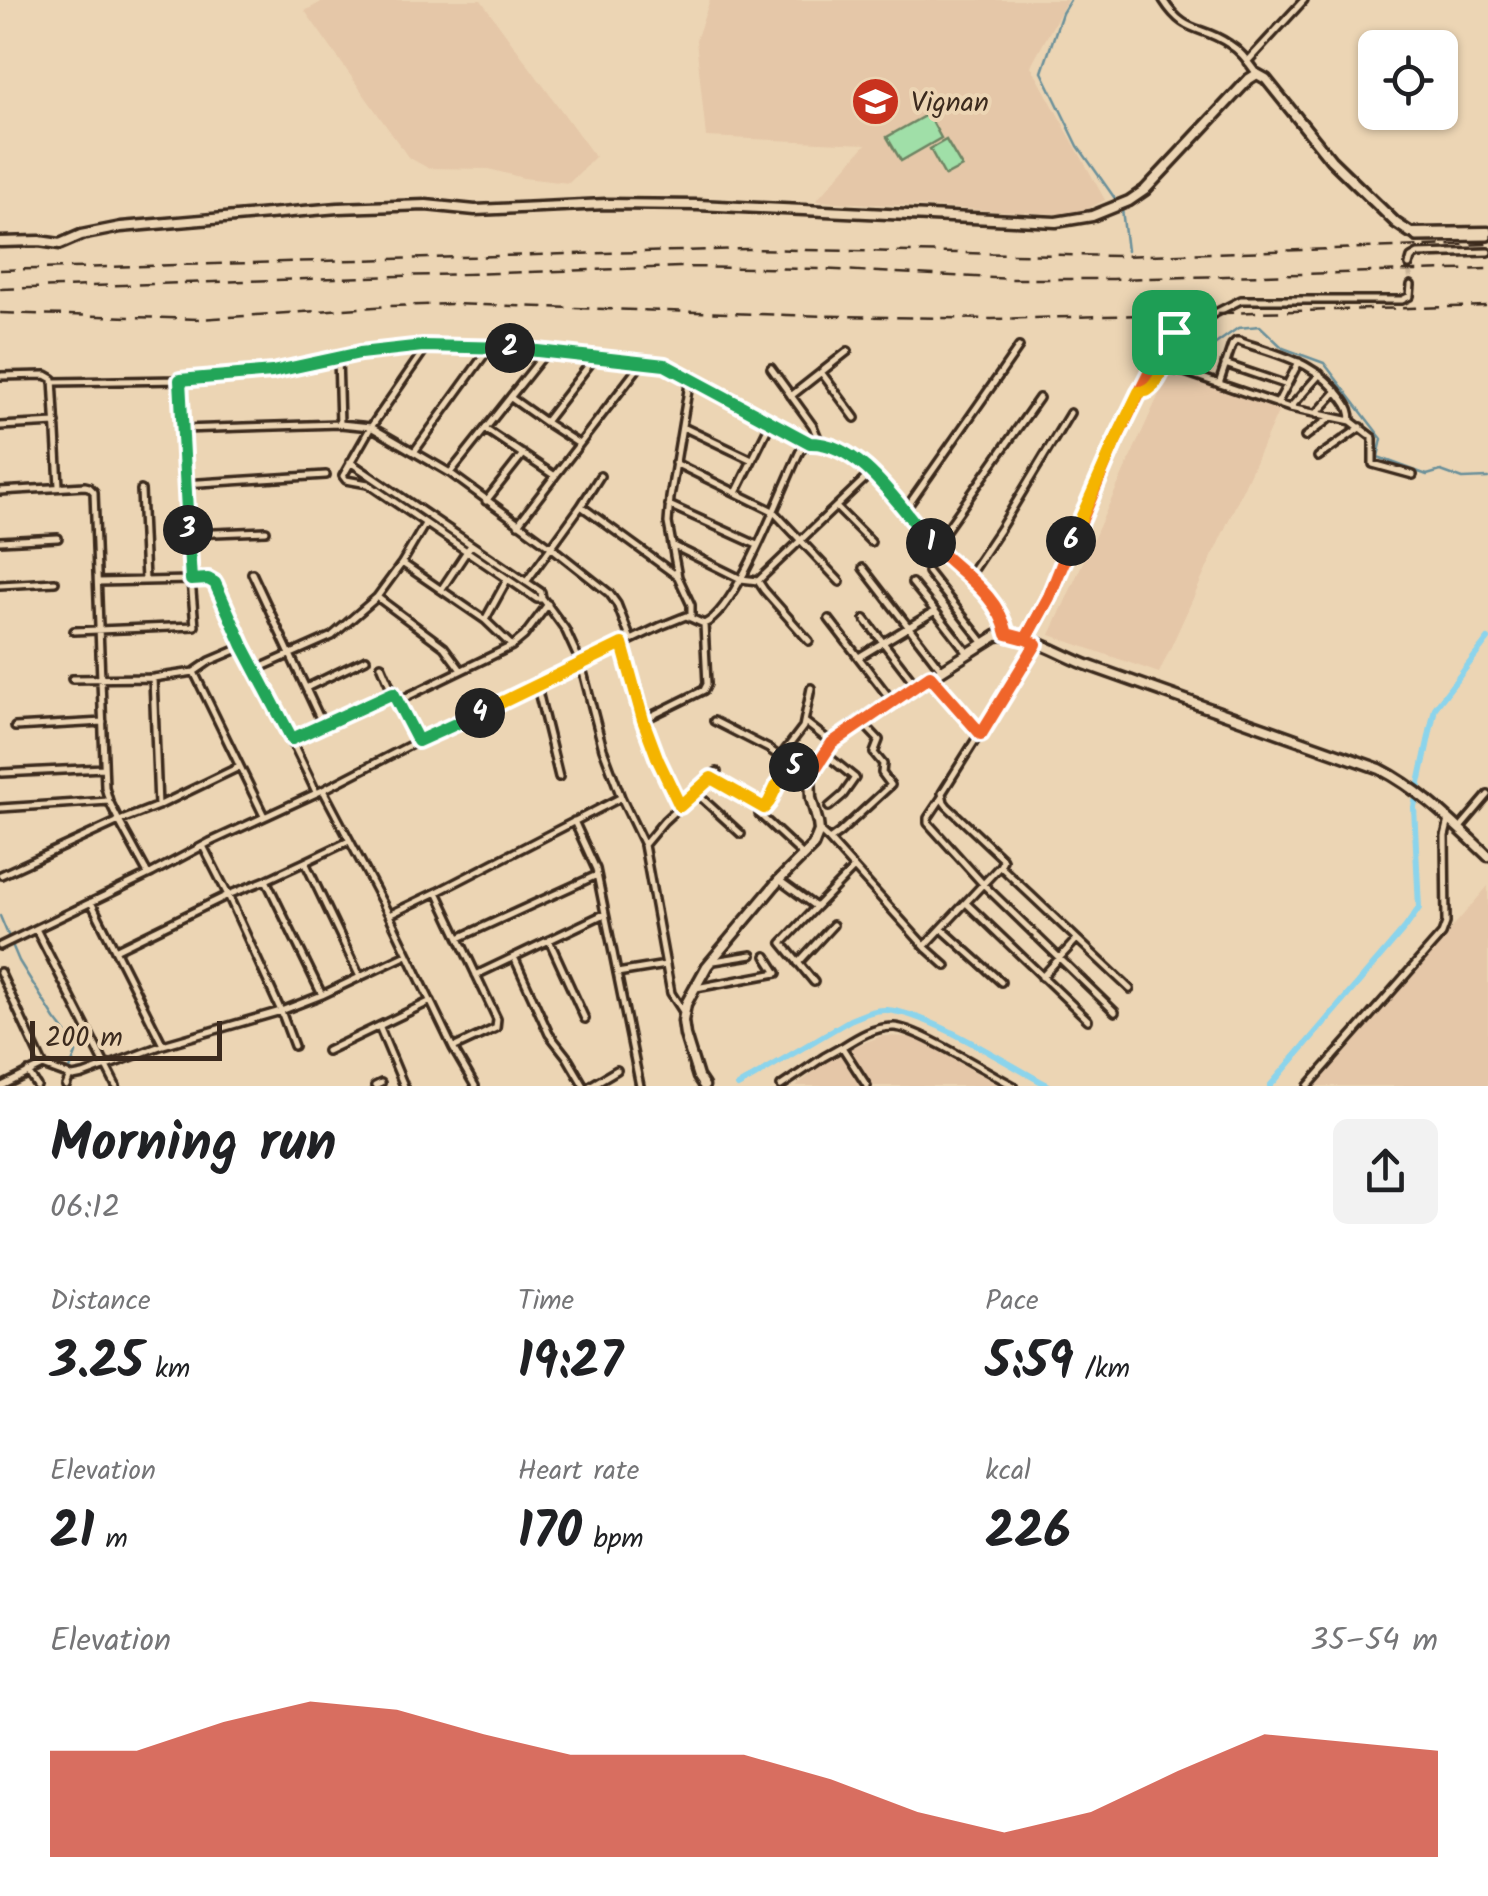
<!DOCTYPE html>
<meta charset="utf-8">
<style>
body{margin:0;font-family:Kalam,sans-serif;background:#f2f2f2;color:#202124;height:100vh;display:flex;flex-direction:column;font-size:38px;white-space:nowrap}
*{box-sizing:border-box;margin:0}
p{font-size:32px;color:#757577}
.icon{flex:none;width:55px;height:55px;fill:none;stroke:currentColor;stroke-width:2;stroke-linecap:round;stroke-linejoin:round}
.map{position:relative;height:1086px;overflow:hidden}
.details{display:flex;flex-direction:column;background:#fff;flex:1}
.details>*{flex:none}
.buttons{position:absolute;left:1358px;top:30px;display:grid;gap:20px}
.buttons a{display:grid;place-items:center;width:100px;height:100px;border-radius:15px;background:#fff;box-shadow:0 2px 8px #0004;font-size:50px}
.scale{position:absolute;left:30px;bottom:25px;width:192px;box-sizing:border-box;padding-left:10px;border:5px solid #3b2a1e;border-top:0;font-size:28px;line-height:35px;white-space:nowrap;color:#3b2a1e;-webkit-text-stroke:8px #ecd5b4;paint-order:stroke}
.pin{position:absolute;display:grid;place-items:center;width:85px;height:85px;color:#fff;margin:-42px;border-radius:20px;box-shadow:0 5px 15px #0006}
.km{position:absolute;width:50px;height:50px;margin:-25px;border-radius:50%;background:#222;color:#fff;font-size:28px;line-height:50px;text-align:center}
.round{display:grid;place-items:center;flex:none;width:105px;height:105px;border-radius:15px;background:#f2f2f2}
.headline{display:flex;align-items:center;justify-content:space-between;height:170px;padding:0 50px}
h1{font-size:55px;font-weight:600;line-height:75px}
.stats{display:grid;grid-template-columns:repeat(3,1fr);gap:15px;height:170px;padding:10px 50px}
.stats div{display:grid;align-content:center}
.stats b{font-size:50px;font-weight:600}
.stats small{font-size:28px;font-weight:400}
.stats p{font-size:28px}
.chart{height:280px;padding:20px 50px}
.chart p{display:flex;justify-content:space-between}
.chart svg{width:100%;height:180px;margin-top:10px;fill:#c8321e;opacity:.7}
.map>svg:first-child{display:block}
.built{fill:#e5c7a8}
.green{fill:#a0dfa8;stroke:#6e8463;stroke-width:2.5}
.lines{fill:none;stroke-linecap:round;stroke-linejoin:round}
.stream{stroke:#6b909a;stroke-width:2.5}
.canal{stroke:#8bd4ec;stroke-width:6}
.street-tunnel{stroke:#c9b396;stroke-width:5;stroke-dasharray:5 2.5;stroke-linecap:butt}
.street-casing{stroke:#3b2a1e;stroke-width:12}
.secondary-casing{stroke:#3b2a1e;stroke-width:15}
.street{stroke:#ecd5b4;stroke-width:5}
.secondary{stroke:#ecd5b4;stroke-width:8}
.rail{stroke:#3b2a1e;stroke-width:2.5;stroke-dasharray:15 8;stroke-linecap:butt}
.split-1-casing{stroke:#fff;stroke-width:20}
.split-2-casing{stroke:#fff;stroke-width:20}
.split-3-casing{stroke:#fff;stroke-width:20}
.split-4-casing{stroke:#fff;stroke-width:20}
.split-5-casing{stroke:#fff;stroke-width:20}
.split-6-casing{stroke:#fff;stroke-width:20}
.split-7-casing{stroke:#fff;stroke-width:20}
.split-1{stroke:#f0652b;stroke-width:12}
.split-2{stroke:#22a559;stroke-width:12}
.split-3{stroke:#22a559;stroke-width:12}
.split-4{stroke:#22a559;stroke-width:12}
.split-5{stroke:#f5b400;stroke-width:12}
.split-6{stroke:#f0652b;stroke-width:12}
.split-7{stroke:#f5b400;stroke-width:12}
.labels{text-anchor:middle;stroke-width:8;stroke-linejoin:round;paint-order:stroke}
.poi-label{font-size:28px;fill:#3b2a1e;stroke:#ecd5b4;text-anchor:start}
</style>
<div class="map">
<svg width="1488" height="1086" viewBox="0 0 1488 1086">
<rect width="100%" height="100%" fill="#ecd5b4"/>
<filter id="ink" filterUnits="userSpaceOnUse"><feTurbulence type="fractalNoise" baseFrequency=".01" numOctaves="2"/><feDisplacementMap in="SourceGraphic" scale="20" xChannelSelector="R" yChannelSelector="G"/><feConvolveMatrix kernelMatrix="1 2 1 2 8 2 1 2 1" color-interpolation-filters="sRGB"/></filter>
<g filter="url(#ink)">
<!-- built -->
<path class="built" d="M325 0H481L595 157 569 183 523 178 489 169 428 168 408 157 305 11Z
M710 0H1067L1031 66 1105 200 1077 214H1057L816 201 866 144 706 137 696 40Z
M1170 370 1279 410 1159 673 1050 635Z
M1488 886V1086H1315L1476 900Z
M882 1036 913 1037 1001 1086H796L831 1058 853 1047Z"/>
<!-- green -->
<path class="green" d="M928 114 941 138 901 161 887 137Z
M946 140 962 167 945 176 930 149Z"/>
<g class="lines">
<!-- stream -->
<path class="stream" d="M1070 0 1062 13 1042 72 1078 146 1116 200
M1122 209 1127 251
M1140 327 1146 355H1151
M1172 358 1210 348 1238 328 1260 326 1283 348 1324 363 1382 439 1378 457 1427 475 1441 471 1463 479 1488 478
M0 916 19 961 55 1019 76 1046V1053L66 1081"/>
<!-- canal -->
<path class="canal" d="M738 1086 850 1020C862 1015 874 1009 887 1010 932 1014 1007 1064 1049 1086
M1270 1086 1405 928 1419 908 1414 807 1435 708 1488 639"/>
<!-- street-tunnel -->
<path class="street-tunnel" d="M1409 265 1411 285"/>
<defs>
<path id="street" d="M1163 0C1186 36 1200 24 1229 44 1241 51 1248 62 1256 73
M1247 62 1304 0
M1411 233 1416 238 1488 237
M1409 265 1411 258 1418 254 1488 252
M338 357 340 424
M1225 364 1287 385
M771 368 813 426 820 443
M1163 368 1185 372 1290 408 1351 421 1373 438V464L1413 475
M821 372 855 418
M0 376 46 375 53 379 59 486
M690 378 670 498 668 523 678 577 691 605V617
M181 380 184 484
M55 382 181 380 232 376 271 372 360 353 427 346
M1219 384 1232 345 1236 341H1239C1281 356 1316 361 1343 399 1349 407 1351 412 1351 421
M1139 392 1148 390C1161 374 1174 353 1174 332
M791 396 848 351
M511 398 545 422 596 356
M1277 404 1299 362
M1290 408 1320 374
M1316 414 1337 391
M545 422 579 444
M0 426 56 423
M683 427 752 460
M182 429 340 424 371 427 450 473 551 547 609 593 617 604 631 640
M485 429 555 476
M1305 437 1330 418
M414 452 490 347
M1318 457 1361 427
M350 462 541 592 542 598
M675 463 773 511 840 582
M450 473 547 351
M141 490 145 580
M0 491 85 486 89 487 94 492 105 787 109 801 119 821 1 875
M736 493 771 422
M486 501 523 454
M669 505 757 545
M581 506 600 476
M837 508 871 542
M905 510 1019 347
M425 524 402 563 377 597 444 647 461 670
M518 524 641 364
M189 534 266 531
M0 541 58 538
M672 545 741 579 758 581 871 473
M934 547 1039 398
M402 563 485 620 511 645
M863 568 941 669
M928 572 983 642
M252 573 323 725
M968 577 1000 529 1070 413
M758 581 764 590 809 641
M526 582 581 506 677 576
M912 583 935 611
M0 585 55 582
M441 590 471 545
M829 619 892 701
M865 619 916 685
M485 620 507 580
M74 631 195 626 191 580 98 582
M1025 639 1049 597 1113 444 1168 337 1241 300H1402L1410 296 1411 285
M622 645 643 720 658 760 681 805
M859 657 935 611 967 652
M381 665 393 693
M255 670 332 636 376 598
M194 672 210 661 243 647
M930 676 981 734
M153 678 194 672 264 816
M72 679 153 678 158 806
M537 687 559 777
M306 688 366 659
M398 701 512 646 524 636 548 604
M643 720 704 690 707 684 704 624
M714 721 769 749 809 778
M805 722 832 743
M15 727 103 722
M292 739 393 693 418 741
M824 753 855 778 843 795 829 807
M781 756 803 727 811 688
M794 767C779 782 772 798 759 814L803 855
M2 773 104 768
M711 778 764 808
M323 790 389 915
M316 792C284 722 246 654 215 583L208 579 191 580 184 484 326 475
M695 792 741 834
M942 797 928 818V823L983 884 1115 1012
M0 808 109 801
M574 821 596 869 640 1086
M1459 829 1488 795
M819 831 829 840 927 949 946 966
M829 840 839 833 891 785 882 773 883 764 874 753 879 740 861 721
M644 845 664 821 717 772
M305 862 349 841
M1000 866 1003 860 1002 858 947 806 944 802 942 793 1036 644
M148 874 119 821 158 806 239 767
M266 880 305 862 360 977 322 995
M779 880 816 907 782 943 814 982
M437 892 389 915 453 1048
M91 902 163 1045
M966 903 1088 1020
M816 907 854 868
M36 929 116 1086
M942 929 1001 982
M459 938 597 875
M549 940 585 1019
M0 946 152 873 210 842 323 790 418 741 661 626 686 616 704 624C737 611 783 486 800 451 835 410 913 526 933 547 960 575 998 593 1007 634
M925 946 1000 866 1130 989
M115 950 228 895 266 880 322 995 281 1011 294 1046
M514 957 549 1034 567 1057 584 1086
M714 961 752 955
M798 963 833 925
M0 972 43 1065
M617 973 666 965
M476 975 604 914
M360 977 407 955
M1042 977 1077 939
M696 988 777 973 766 956
M684 1013 671 993 644 845 621 797 603 749 581 664 565 629 543 599H537L368 484 346 480 343 476 371 427 427 346 547 351 665 365 808 442
M379 1026 404 1086
M327 1051 431 1001
M28 1072 37 1086
M2 1086 43 1066 73 1077 83 1075 163 1045 281 1011 228 895 203 846
M66 1086 70 1076
M375 1086 381 1083
M475 1086 453 1048 496 1028 497 1019 437 892 620 798
M590 1086 617 1070
M781 1086 824 1057 842 1047
M867 1086 842 1047C858 1037 874 1027 893 1027 915 1026 990 1074 1014 1086
M1308 1086 1442 934 1446 923 1445 836 1449 820"/>
<path id="secondary" d="M0 242 39 241 60 244 81 235 121 227 338 208 426 205 475 210 606 204 698 205 1056 222 1092 216 1129 201 1145 190 1249 79 1257 74 1266 79 1331 160 1396 223 1411 233 1488 232
M704 1086 698 1077 685 1035 683 1021 686 1004 707 966 779 880 813 846 819 831 818 823 811 798 810 774 832 743 857 724 996 636C1025 631 1062 656 1090 666 1187 700 1283 735 1380 769 1421 790 1454 824 1488 856"/>
</defs>
<!-- street casing -->
<use href="#street" class="street-casing"/>
<!-- secondary casing -->
<use href="#secondary" class="secondary-casing"/>
<!-- street -->
<use href="#street" class="street"/>
<!-- secondary -->
<use href="#secondary" class="secondary"/>
<!-- rail -->
<path class="rail" d="M0 270 749 249 1118 256 1488 244
M0 289 680 267 820 269 1012 279H1113L1488 269
M0 313 200 319 389 306 451 304 787 315 992 319 1488 306"/>
</g>
</g>
<g class="lines" filter="url(#ink)">
<defs>
<path id="split-1" d="M931 543C958 572 998 593 1007 634L1026 639 1049 597 1114 444 1164 343 1174 332"/>
<path id="split-2" d="M510 348 665 365 810 443C861 442 901 509 931 543"/>
<path id="split-3" d="M188 530 180 380 272 372 360 353 423 346 510 348"/>
<path id="split-4" d="M188 530 191 580 208 579 215 583 243 646 292 739 393 693 418 741 480 713"/>
<path id="split-5" d="M480 713 622 644 643 720 658 760 680 806 711 778 764 808 769 802 777 785 794 767"/>
<path id="split-6" d="M794 767 809 778 832 743 930 676 981 734 1036 644 1026 639 1049 597 1071 541"/>
<path id="split-7" d="M1071 541 1114 444 1139 392C1142 391 1146 392 1148 390 1160 383 1174 345 1174 332"/>
</defs>
<!-- split-1 casing -->
<use href="#split-1" class="split-1-casing"/>
<!-- split-2 casing -->
<use href="#split-2" class="split-2-casing"/>
<!-- split-3 casing -->
<use href="#split-3" class="split-3-casing"/>
<!-- split-4 casing -->
<use href="#split-4" class="split-4-casing"/>
<!-- split-5 casing -->
<use href="#split-5" class="split-5-casing"/>
<!-- split-6 casing -->
<use href="#split-6" class="split-6-casing"/>
<!-- split-7 casing -->
<use href="#split-7" class="split-7-casing"/>
<!-- split-1 -->
<use href="#split-1" class="split-1"/>
<!-- split-2 -->
<use href="#split-2" class="split-2"/>
<!-- split-3 -->
<use href="#split-3" class="split-3"/>
<!-- split-4 -->
<use href="#split-4" class="split-4"/>
<!-- split-5 -->
<use href="#split-5" class="split-5"/>
<!-- split-6 -->
<use href="#split-6" class="split-6"/>
<!-- split-7 -->
<use href="#split-7" class="split-7"/>
</g>
<!-- icons -->
<defs>
<symbol id="university-disc" viewBox="-11 -11 22 22"><circle r="9.5" fill="#c8321e" stroke="#ecd5b4"/><path d="M0-5L7-2L0 1L-7-2ZM-4 1L0 2.5L4 1V4Q0 6-4 4Z" fill="#fff"/></symbol>
</defs>
<g fill-rule="evenodd">
<use href="#university-disc" x="848" y="74" width="55" height="55"/>
</g>
<g class="labels">
<!-- poi labels -->
<g class="poi-label">
<text x="911" y="111">Vignan</text>
</g>
</g>
</svg>
<div class="buttons">
<a><svg class="icon" aria-label="locate" viewBox="0 0 24 24"><circle cx="12" cy="12" r="6"/><path d="M12 2v4M12 18v4M2 12h4M18 12h4"/></svg></a>
</div>
<div class="scale">200 m</div>
<div class="pin" style="left:1174px;top:332px;background:#1e9e55"><svg class="icon" aria-label="arrive" viewBox="0 0 24 24"><path d="M6 21V4h12l-3 4 3 4H6"/></svg></div>
<b class="km" style="left:931px;top:543px">1</b>
<b class="km" style="left:510px;top:348px">2</b>
<b class="km" style="left:188px;top:530px">3</b>
<b class="km" style="left:480px;top:713px">4</b>
<b class="km" style="left:794px;top:767px">5</b>
<b class="km" style="left:1071px;top:541px">6</b>
</div>
<section class="details">
<div class="headline"><div><h1>Morning run</h1><p>06:12</p></div><a class="round"><svg class="icon" aria-label="share" viewBox="0 0 24 24"><path d="M12 15V3M7 8l5-5 5 5M5 13v7h14v-7"/></svg></a></div>
<div class="stats">
<div><p>Distance</p><b>3.25<small> km</small></b></div>
<div><p>Time</p><b>19:27</b></div>
<div><p>Pace</p><b>5:59<small> /km</small></b></div>
</div>
<div class="stats">
<div><p>Elevation</p><b>21<small> m</small></b></div>
<div><p>Heart rate</p><b>170<small> bpm</small></b></div>
<div><p>kcal</p><b>226</b></div>
</div>
<div class="chart"><p><span>Elevation</span>35–54 m</p>
<svg viewBox="0 0 160 44" preserveAspectRatio="none"><path d="M0 44V18L10 18L20 11L30 6L40 8L50 14L60 19L70 19L80 19L90 25L100 33L110 38L120 33L130 23L140 14L150 16L160 18V44z"/></svg>
</div>
</section>
